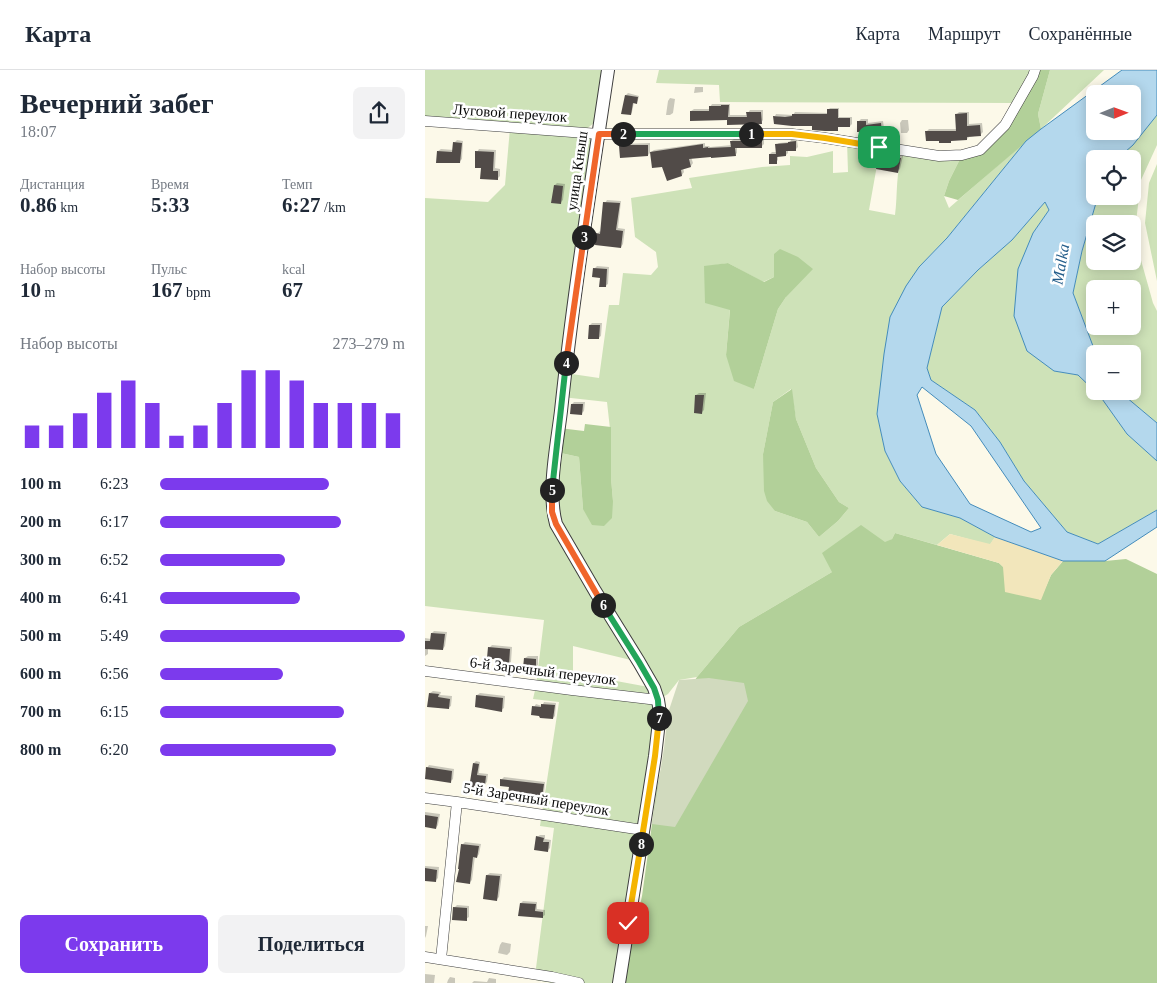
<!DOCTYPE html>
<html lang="ru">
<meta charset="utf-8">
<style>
body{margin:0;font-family:"Times New Roman",serif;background:#f2f2f3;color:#1f2937;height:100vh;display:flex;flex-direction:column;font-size:19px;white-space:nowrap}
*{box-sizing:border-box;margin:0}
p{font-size:16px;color:#747a83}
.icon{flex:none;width:28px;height:28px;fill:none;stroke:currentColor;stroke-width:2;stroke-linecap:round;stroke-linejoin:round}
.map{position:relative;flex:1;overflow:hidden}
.side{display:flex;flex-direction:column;background:#fff;width:425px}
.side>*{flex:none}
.needle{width:32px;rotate:89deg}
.controls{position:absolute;left:661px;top:15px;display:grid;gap:10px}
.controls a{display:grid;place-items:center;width:55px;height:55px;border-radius:8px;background:#fff;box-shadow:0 2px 12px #0003;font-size:25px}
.pin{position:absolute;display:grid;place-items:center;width:42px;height:42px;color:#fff;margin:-21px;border-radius:10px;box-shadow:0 2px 8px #0006}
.km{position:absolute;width:25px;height:25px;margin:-12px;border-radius:50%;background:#222;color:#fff;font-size:14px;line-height:25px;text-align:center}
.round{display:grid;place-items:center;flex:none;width:52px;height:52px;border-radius:8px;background:#f2f2f3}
.head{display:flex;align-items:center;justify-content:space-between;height:85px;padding:0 20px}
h1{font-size:28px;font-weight:800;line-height:38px}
.figures{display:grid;grid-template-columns:repeat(3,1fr);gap:8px;height:85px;padding:5px 20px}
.figures div{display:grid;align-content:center}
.figures b{font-size:21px;font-weight:800}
.figures small{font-size:14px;font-weight:400}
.figures p{font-size:14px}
.chart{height:140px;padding:10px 20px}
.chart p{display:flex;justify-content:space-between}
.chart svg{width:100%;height:90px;margin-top:5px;stroke:#7c3aed;stroke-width:6}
.action{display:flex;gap:10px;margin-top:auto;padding:10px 20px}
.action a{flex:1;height:58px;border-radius:8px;background:#7c3aed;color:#fff;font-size:20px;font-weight:800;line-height:58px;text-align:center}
.action a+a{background:#f2f2f3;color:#1f2937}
ul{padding:0 20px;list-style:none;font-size:16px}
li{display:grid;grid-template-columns:80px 60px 1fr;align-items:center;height:38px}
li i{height:12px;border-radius:6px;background:#7c3aed}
header{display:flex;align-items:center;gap:30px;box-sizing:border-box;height:70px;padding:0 25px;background:#fff;border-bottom:1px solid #e0e1e3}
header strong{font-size:24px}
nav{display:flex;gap:28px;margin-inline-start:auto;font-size:18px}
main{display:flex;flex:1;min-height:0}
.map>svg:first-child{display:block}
.green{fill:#cee2b8;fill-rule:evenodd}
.forest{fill:#b2d099}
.sand{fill:#f2e6bb}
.cemetery{fill:#d1dabe}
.water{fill:#b4d8ed;stroke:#448cbb;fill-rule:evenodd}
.shadow{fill:#0003}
.building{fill:#514b48}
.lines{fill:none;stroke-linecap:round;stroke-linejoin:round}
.minor-casing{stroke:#3d3d3d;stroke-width:11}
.tertiary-casing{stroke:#3d3d3d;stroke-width:14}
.minor{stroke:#fff;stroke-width:10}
.tertiary{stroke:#fff;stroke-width:12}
.split-1-casing{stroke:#fff;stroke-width:10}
.split-2-casing{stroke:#fff;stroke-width:10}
.split-3-casing{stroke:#fff;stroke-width:10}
.split-4-casing{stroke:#fff;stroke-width:10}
.split-5-casing{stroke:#fff;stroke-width:10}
.split-6-casing{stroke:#fff;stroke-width:10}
.split-7-casing{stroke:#fff;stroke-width:10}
.split-8-casing{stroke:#fff;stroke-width:10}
.split-9-casing{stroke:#fff;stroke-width:10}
.split-1{stroke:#f5b400;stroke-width:6}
.split-2{stroke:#22a559;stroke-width:6}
.split-3{stroke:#f0652b;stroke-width:6}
.split-4{stroke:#f0652b;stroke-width:6}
.split-5{stroke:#22a559;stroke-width:6}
.split-6{stroke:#f0652b;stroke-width:6}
.split-7{stroke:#22a559;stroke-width:6}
.split-8{stroke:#f5b400;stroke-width:6}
.split-9{stroke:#f5b400;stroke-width:6}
.labels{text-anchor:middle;stroke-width:5;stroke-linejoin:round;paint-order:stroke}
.street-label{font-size:15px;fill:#0a0a0a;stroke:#fff}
.water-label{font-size:16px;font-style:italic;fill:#245e8b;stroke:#fff}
</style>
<header>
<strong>Карта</strong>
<nav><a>Карта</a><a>Маршрут</a><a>Сохранённые</a></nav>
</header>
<main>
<section class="side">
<div class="head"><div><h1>Вечерний забег</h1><p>18:07</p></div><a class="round"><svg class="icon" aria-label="share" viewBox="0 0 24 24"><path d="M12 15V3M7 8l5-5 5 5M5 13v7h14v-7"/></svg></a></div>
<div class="figures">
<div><p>Дистанция</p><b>0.86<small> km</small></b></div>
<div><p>Время</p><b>5:33</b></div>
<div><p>Темп</p><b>6:27<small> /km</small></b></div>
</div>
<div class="figures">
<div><p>Набор высоты</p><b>10<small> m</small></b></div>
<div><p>Пульс</p><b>167<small> bpm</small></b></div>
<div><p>kcal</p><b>67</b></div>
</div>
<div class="chart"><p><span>Набор высоты</span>273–279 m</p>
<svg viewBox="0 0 160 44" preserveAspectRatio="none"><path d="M5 44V33M15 44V33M25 44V27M35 44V17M45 44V11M55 44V22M65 44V38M75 44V33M85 44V22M95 44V6M105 44V6M115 44V11M125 44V22M135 44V22M145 44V22M155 44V27"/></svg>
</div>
<ul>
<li><b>100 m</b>6:23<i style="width:69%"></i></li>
<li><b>200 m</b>6:17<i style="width:74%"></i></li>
<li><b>300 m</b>6:52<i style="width:51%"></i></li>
<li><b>400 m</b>6:41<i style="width:57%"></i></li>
<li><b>500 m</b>5:49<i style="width:100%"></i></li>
<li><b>600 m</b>6:56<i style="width:50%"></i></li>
<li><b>700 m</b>6:15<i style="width:75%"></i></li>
<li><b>800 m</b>6:20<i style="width:72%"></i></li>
</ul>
<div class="action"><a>Сохранить</a><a>Поделиться</a></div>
</section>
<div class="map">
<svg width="732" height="913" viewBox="0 0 732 913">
<rect width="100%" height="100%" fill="#fcf9e9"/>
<!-- green -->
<path class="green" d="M0 0H177L169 53 160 60 0 47Z
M234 0H610L592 33 295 32 294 15 231 13Z
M625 0H679L616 59 613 44Z
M732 45V75L716 110 711 152 714 183 728 233 732 241V353L701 327 697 321H708V284H671L648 223 657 181 673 126H708V89H692ZM670 154H708V191H670ZM670 219H708V256H670Z
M85 58 174 64 140 303 174 308 184 235H194L198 203 226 205 233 197 231 182 210 167 206 128 267 118 264 108 337 97 365 95V86L382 87 408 81V103L423 102 422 72 454 77V84L444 140 470 145C473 124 470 101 479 81L537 85 524 111 519 126 524 138 601 71 522 168 494 197 452 344 460 381 475 411 497 437 535 448 570 467 565 475 525 464 512 475 470 463 467 469 407 502 314 557 272 607 254 610 243 624 233 630 194 913H127L111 910V898L129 758 115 756 134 632 108 629 111 616 119 550 0 536V128L63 132 80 115ZM349 185 361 227 353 239 329 319 301 285 305 239 279 197 303 193 338 212 349 207ZM366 319 371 349 391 398 414 432 424 438 413 451 394 467 382 452 350 441 338 384 348 332ZM137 327 182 332 186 368V408L188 431 158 439 154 387 131 382ZM148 576 214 592 229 618 148 603Z
M732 94V211L720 153 724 113Z
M620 132 624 140 608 163 629 301 653 305 675 326 702 364 732 391V440L673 474 642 462 599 411 575 372 550 340 506 310 502 298 517 237 553 200 587 170Z"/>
<!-- forest -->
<path class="forest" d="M610 0H625L613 44 616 59 533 130 519 126 524 111 537 85 555 80 580 55Z
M355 179 373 187 388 199 361 227 353 239 329 319 309 311 301 285 305 240 280 233 279 196 303 193 339 212 349 207V184Z
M367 319 371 349 391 398 414 432 424 438 413 451 394 467 382 452 350 441 342 431 339 421 338 384 348 332Z
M160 354 186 357V408L188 431 187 448 179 456 167 455 158 439 154 387 131 382 134 358 159 361Z
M436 455 460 472 467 469 470 463 574 493 615 530 626 505 638 491H680L701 489 732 504V913H198L217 826 232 718 249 642 272 607 314 557 407 502 397 483Z"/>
<!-- sand -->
<path class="sand" d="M525 464 565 474 570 467 638 491 626 505 616 530 580 522 578 497 574 493 512 475Z"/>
<!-- cemetery -->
<path class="cemetery" d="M284 608 319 613 323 631 250 757 227 754 239 678 243 643 254 610Z"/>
<!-- water -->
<path class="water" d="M697 0H732V45L708 75 692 89H670V126H673L657 181 648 223 671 284 670 321H697L701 327 732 353V391L702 364 675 326 653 305 629 301 602 281 589 246 593 199 608 163 624 140 620 132 587 170 553 200 517 237 502 298 506 310 550 340 575 372 599 411 642 462 673 474 732 440V457L680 491H638L570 467 535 448 497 437 475 411 460 381 452 344 459 284 465 247 481 216 494 197 522 168 601 71 616 59ZM670 24H708V61H670ZM497 317 546 356 616 458 606 462 545 434 511 384 492 325Z"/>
<!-- shadow -->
<path class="shadow" d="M270 17H278V22L269 23Z
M203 23 214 26 213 30 212 32H209L207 42 206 44 201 25Z
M245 28 250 29 248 43 245 45H241L243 31Z
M287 34H305V45H323V43L325 40H338V50L336 53 303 49 266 41 269 39H285V37Z
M405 38H414V47H427V54L425 56H414L412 59 350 46 351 44 368 45 370 42 403 43V40Z
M534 42H544V54L557 53 558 62 555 65 544 67 542 69 502 61 504 59H532V44Z
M436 49H443V53L458 51 459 58 456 61H434L433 52Z
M477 50H483L484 60 482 63H476L475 53Z
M309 69H339V74L337 76 312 77V83L310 85 266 87 268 93 266 96 258 98 259 102 257 105 243 109 238 95 226 82 229 80 280 73V76H284L285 77 307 75 306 71Z
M32 70 38 71 37 89 34 92 13 81 16 79 29 80V73Z
M366 70H372L373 77 371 79 363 80V83L361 85H353V90L351 92 345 84 347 82H352L351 75 354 73 365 72Z
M225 73V83L223 85 195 76 198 74Z
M54 79 71 80 70 98 75 99V106L72 109 57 97 52 82Z
M457 82 478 86 475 99 473 101 455 84Z
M132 113 140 114 138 130 135 133 130 115Z
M182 130 196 131 193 158 200 159 198 174 196 177 172 164 175 161 176 162 180 133Z
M172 196 184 197 183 214 180 216 176 207 169 199Z
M167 253H177L176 266 173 268 165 255Z
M274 323H281L279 340 277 342 271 325Z
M149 332H160L159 341 157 343 147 334Z
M9 561 22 562 20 576 18 579 3 578V584L0 586V568L6 569 7 563Z
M67 575 87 577 86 592 83 594 74 589 64 578Z
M103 586H113V595L110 597 100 588Z
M8 621 16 622 15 625 27 626 26 636 23 638 5 623Z
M55 623 80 626 79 638 76 640 52 625Z
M119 632 131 633 130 646 128 648 109 637 111 634 117 636Z
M51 691 55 692 54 703 63 704 62 712 60 714H58L57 716 55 718 49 693Z
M4 695 29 699 28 709 26 711 2 698Z
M79 707 120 712 119 724 117 726 85 716 76 715 77 709Z
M0 742 15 744 13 755 11 758 0 756Z
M115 765H120V769L126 770 125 778 122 781 112 767Z
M40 772 56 774 54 784 52 787 50 786 47 810 44 813 37 775Z
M0 796 14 797 13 808 10 811 0 810Z
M65 803 77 804 74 827 72 829 62 805Z
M98 831 112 832V839L120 840V845L117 847 96 833Z
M32 835 44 836V847L41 849 29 838Z
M0 856H3L1 866 0 868Z
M77 872 86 874 85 882 82 885 73 883 75 875Z
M0 904 10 905 9 913H0Z
M25 907 30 908V913H22L23 910Z
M64 908 71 909V913H47L49 911 62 912Z"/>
<!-- building -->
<path class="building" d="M200 25 213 27 212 34 208 33 206 45 196 44Z
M296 35H304L303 47H322L321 42H336L337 54 302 55V50L265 51V41H284V36H296Z
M402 39H413V48H425V57H413V61H400L387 60V56H367L349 54 348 46 360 47 367 46V44H402Z
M542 43V56L555 55 556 66 542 67V70L526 71V73H514V71H501L500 61H531L530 44Z
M432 51H441V55L456 53 457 62H432Z
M305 71H337V78H310L311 86 286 88V87L264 89 266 97 256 100 257 106 242 111 237 97 227 98 225 82 278 74V78L283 77V78L306 77Z
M371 71V81H361V86L352 87V94H344V84H351L350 74 363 73V72Z
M28 72 37 73 35 93H11L12 81 27 82Z
M204 75H223V86L195 88 194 76Z
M50 81 69 82 68 101H73V110L55 109 56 98H50Z
M454 84 476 88 473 103 451 99Z
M129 115 138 116 136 134 126 133Z
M178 132 195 133 191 160 198 161 196 178 170 175 171 163 175 164Z
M168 198 182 199 181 217H174L175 208 167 207Z
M164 255H175L174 269H163Z
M270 325H279L277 344 269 343Z
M146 334H158L157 345 145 344Z
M6 563 20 564 18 580 0 579V571H5Z
M63 577 85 579 84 595 72 594 73 590 62 588Z
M99 588 111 589V599L98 598Z
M4 623 14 624 13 627 25 629 24 639 2 637Z
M51 625 78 628 77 642 50 637Z
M116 634 130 635 128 649 115 648 114 646 106 645 107 636 116 637Z
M48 693 54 694 52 705 61 706 60 715H56V720L44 718Z
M1 697 27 701 26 713 0 709Z
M75 709 119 714 117 727 83 723 84 717 75 716Z
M0 745 13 747 11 759 0 757Z
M111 766 119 768 118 772H124L123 782 109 780Z
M36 774 54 776 52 788 48 787 45 814 31 812 34 799H33Z
M0 798 12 800 11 812 0 811Z
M61 805 75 806 72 831 58 829Z
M95 833 111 834 110 841 118 842V848L93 846Z
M28 837 42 838V851L27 850Z"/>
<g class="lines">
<defs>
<path id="minor" d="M0 51 174 64H367L400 68 514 86 537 85 555 80 580 55 608 6 610 0
M0 601 147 620 233 630
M0 728 32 732 218 760
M0 887 127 907 154 913
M16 889 32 732"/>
<path id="tertiary" d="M183 0C166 114 148 227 136 341 132 375 122 421 131 454L170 521 214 592 229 618 233 630 235 643 230 686 194 913"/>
</defs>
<!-- minor casing -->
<use href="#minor" class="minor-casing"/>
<!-- tertiary casing -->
<use href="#tertiary" class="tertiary-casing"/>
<!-- minor -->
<use href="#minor" class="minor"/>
<!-- tertiary -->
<use href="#tertiary" class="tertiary"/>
</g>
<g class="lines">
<defs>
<path id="split-1" d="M326 64H367L400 68 454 77"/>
<path id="split-2" d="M198 64H326"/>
<path id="split-3" d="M159 167 174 64H198"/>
<path id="split-4" d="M141 293 159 167"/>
<path id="split-5" d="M127 420 141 293"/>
<path id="split-6" d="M127 420V442L131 454 178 535"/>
<path id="split-7" d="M178 535 214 592 229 618 233 630 234 648"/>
<path id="split-8" d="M216 774 230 686 234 648"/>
<path id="split-9" d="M203 853 216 774"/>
</defs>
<!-- split-1 casing -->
<use href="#split-1" class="split-1-casing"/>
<!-- split-2 casing -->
<use href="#split-2" class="split-2-casing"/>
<!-- split-3 casing -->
<use href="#split-3" class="split-3-casing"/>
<!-- split-4 casing -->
<use href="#split-4" class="split-4-casing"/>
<!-- split-5 casing -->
<use href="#split-5" class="split-5-casing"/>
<!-- split-6 casing -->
<use href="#split-6" class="split-6-casing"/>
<!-- split-7 casing -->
<use href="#split-7" class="split-7-casing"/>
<!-- split-8 casing -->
<use href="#split-8" class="split-8-casing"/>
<!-- split-9 casing -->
<use href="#split-9" class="split-9-casing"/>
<!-- split-1 -->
<use href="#split-1" class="split-1"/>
<!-- split-2 -->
<use href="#split-2" class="split-2"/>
<!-- split-3 -->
<use href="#split-3" class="split-3"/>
<!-- split-4 -->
<use href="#split-4" class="split-4"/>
<!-- split-5 -->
<use href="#split-5" class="split-5"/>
<!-- split-6 -->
<use href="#split-6" class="split-6"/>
<!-- split-7 -->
<use href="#split-7" class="split-7"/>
<!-- split-8 -->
<use href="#split-8" class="split-8"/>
<!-- split-9 -->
<use href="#split-9" class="split-9"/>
</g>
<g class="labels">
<!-- street labels -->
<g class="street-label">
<text transform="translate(85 43) rotate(4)" y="5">Луговой переулок</text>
<text transform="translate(152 101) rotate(-82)" y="5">улица Кныш</text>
<text transform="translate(118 601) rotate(7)" y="5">6-й Заречный переулок</text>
<text transform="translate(111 729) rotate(9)" y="5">5-й Заречный переулок</text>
</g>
<!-- water labels -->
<g class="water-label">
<text transform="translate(635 194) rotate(-80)" y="6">Malka</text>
</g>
</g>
</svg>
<div class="controls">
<a><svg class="needle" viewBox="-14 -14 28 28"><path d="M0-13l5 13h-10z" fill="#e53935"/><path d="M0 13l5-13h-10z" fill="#747a83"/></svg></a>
<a><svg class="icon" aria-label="locate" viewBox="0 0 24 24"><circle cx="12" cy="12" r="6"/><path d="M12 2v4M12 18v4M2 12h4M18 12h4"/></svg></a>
<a><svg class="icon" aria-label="layers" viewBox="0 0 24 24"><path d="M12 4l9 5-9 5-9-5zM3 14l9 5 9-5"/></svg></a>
<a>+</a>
<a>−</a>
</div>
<div class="pin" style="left:454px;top:77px;background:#1e9e55"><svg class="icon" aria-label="arrive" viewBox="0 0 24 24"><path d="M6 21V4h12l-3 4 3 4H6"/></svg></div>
<div class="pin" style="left:203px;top:853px;background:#d93025"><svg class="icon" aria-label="check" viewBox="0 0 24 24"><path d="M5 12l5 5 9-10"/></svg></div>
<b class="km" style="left:326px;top:64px">1</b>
<b class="km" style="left:198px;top:64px">2</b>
<b class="km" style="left:159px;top:167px">3</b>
<b class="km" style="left:141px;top:293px">4</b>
<b class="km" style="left:127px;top:420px">5</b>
<b class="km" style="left:178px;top:535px">6</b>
<b class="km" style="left:234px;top:648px">7</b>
<b class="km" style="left:216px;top:774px">8</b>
</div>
</main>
